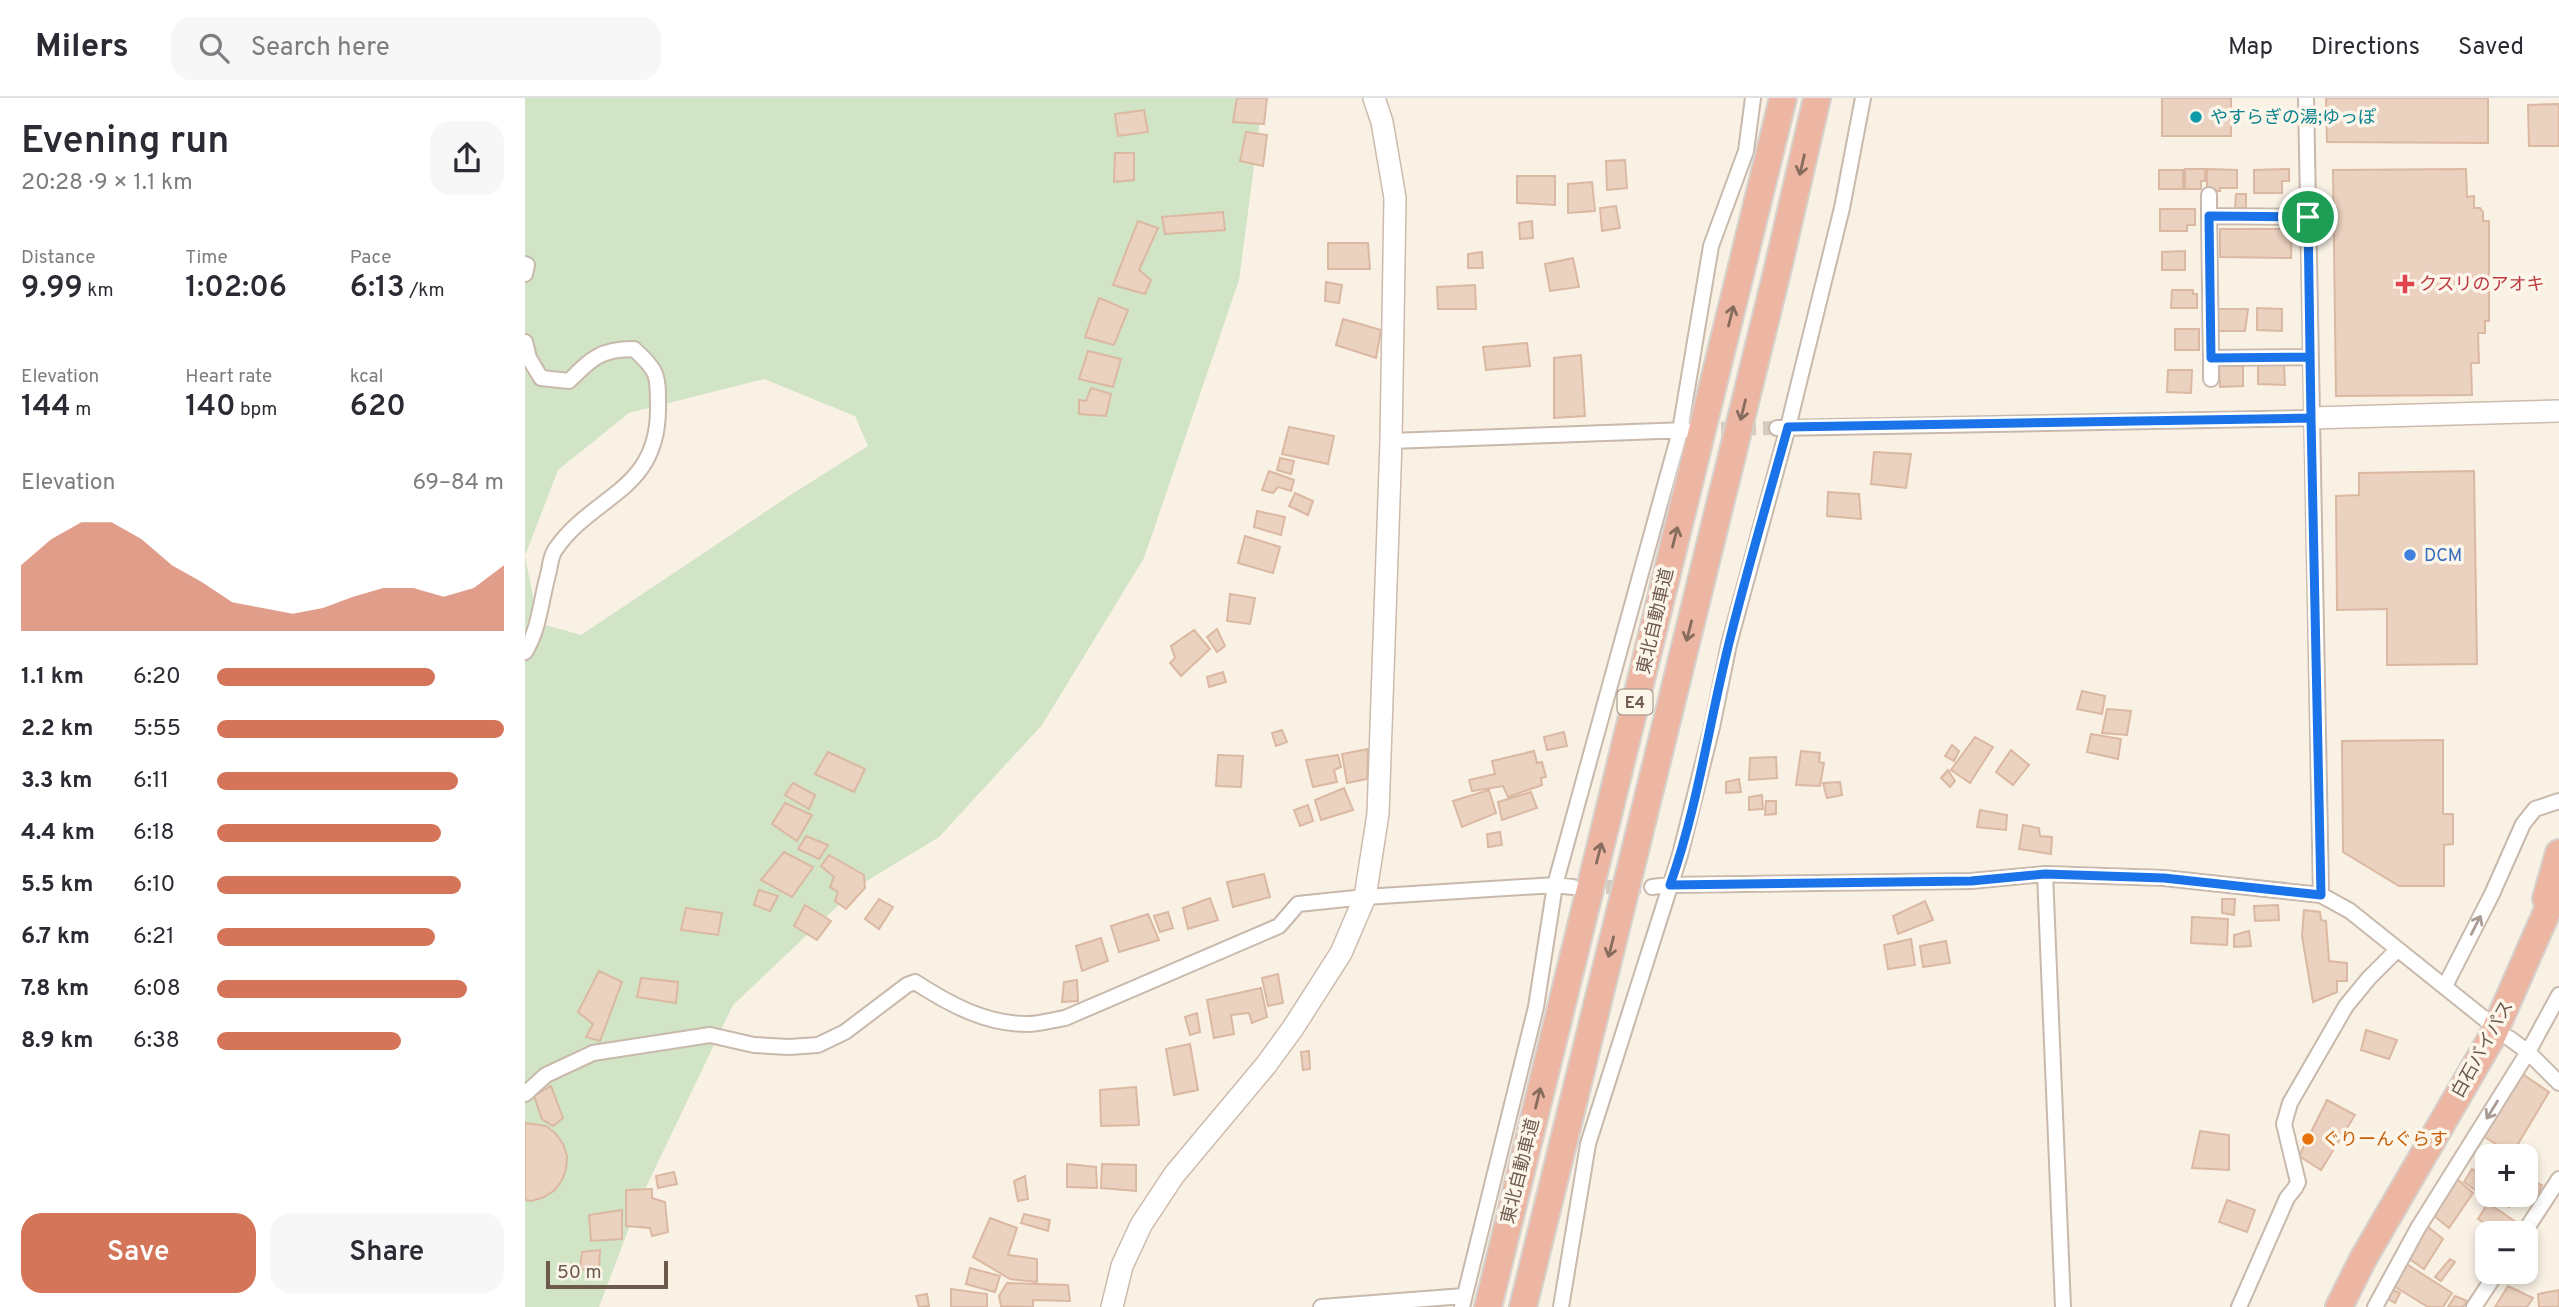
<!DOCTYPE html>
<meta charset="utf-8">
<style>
body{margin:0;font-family:Overpass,"Noto Sans JP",sans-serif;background:#f7f7f7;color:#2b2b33;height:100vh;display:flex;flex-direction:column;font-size:26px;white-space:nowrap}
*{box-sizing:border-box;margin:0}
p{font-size:23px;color:#7c7c81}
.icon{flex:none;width:38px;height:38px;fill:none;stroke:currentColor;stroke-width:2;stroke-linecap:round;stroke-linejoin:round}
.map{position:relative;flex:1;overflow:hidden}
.sheet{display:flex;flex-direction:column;background:#fff;width:525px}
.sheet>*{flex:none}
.buttons{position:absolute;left:1950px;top:1046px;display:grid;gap:14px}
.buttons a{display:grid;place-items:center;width:63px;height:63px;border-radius:14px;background:#fff;box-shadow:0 4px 10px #0003;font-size:35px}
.scale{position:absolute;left:21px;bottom:18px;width:122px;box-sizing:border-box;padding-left:7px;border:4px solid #6e594d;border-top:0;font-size:19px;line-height:24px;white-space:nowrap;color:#6e594d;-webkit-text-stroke:5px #fcf5ea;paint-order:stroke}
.pin{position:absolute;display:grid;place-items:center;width:60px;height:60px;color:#fff;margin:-30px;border:4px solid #fff;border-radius:50%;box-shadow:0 2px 7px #0007}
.round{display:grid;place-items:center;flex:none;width:74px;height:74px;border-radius:21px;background:#f7f7f7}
.headline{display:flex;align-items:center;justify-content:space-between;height:119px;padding:0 21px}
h1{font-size:38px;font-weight:600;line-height:52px}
.figures{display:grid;grid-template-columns:repeat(3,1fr);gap:10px;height:119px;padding:7px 21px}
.figures div{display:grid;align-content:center}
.figures b{font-size:30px;font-weight:600}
.figures small{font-size:19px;font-weight:400}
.figures p{font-size:19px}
.chart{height:196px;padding:14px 21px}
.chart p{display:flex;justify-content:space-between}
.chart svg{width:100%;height:126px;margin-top:7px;fill:#d47458;opacity:.7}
.action{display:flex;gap:14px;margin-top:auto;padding:14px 21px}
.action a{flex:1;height:80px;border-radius:21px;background:#d47458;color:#fff;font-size:28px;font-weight:600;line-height:80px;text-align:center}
.action a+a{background:#f7f7f7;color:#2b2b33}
ul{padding:0 21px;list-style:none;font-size:23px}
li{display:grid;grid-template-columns:112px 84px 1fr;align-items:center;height:52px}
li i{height:18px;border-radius:9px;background:#d47458}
header{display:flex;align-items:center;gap:42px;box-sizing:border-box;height:98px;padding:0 35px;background:#fff;border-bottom:2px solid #e1e1e2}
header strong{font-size:33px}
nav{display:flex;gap:38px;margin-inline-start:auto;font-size:24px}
.search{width:490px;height:63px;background:#f7f7f7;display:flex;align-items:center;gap:18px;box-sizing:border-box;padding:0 24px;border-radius:21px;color:#7c7c81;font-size:26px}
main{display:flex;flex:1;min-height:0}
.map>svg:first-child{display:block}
.green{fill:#d1e4c5;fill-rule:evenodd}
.building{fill:#ebd1bf;stroke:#dbb8a2;stroke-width:2}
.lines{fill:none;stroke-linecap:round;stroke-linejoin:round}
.street-tunnel{stroke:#d6cbbe;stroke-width:14;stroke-dasharray:14 7;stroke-linecap:butt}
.street-casing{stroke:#c8b9ac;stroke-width:18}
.secondary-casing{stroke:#cdbbad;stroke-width:24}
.highway-casing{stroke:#d6d1cd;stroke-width:30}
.street{stroke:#fff;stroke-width:14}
.secondary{stroke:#fff;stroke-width:21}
.highway{stroke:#ecb6a2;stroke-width:26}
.oneway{stroke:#876c5e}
.oneway2{stroke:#a89b94}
.route-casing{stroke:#fff;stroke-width:14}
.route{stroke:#1a73e8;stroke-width:9}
.culture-dot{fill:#0f9aa8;stroke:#fcf5ea;stroke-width:2.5}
.health-dot{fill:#e0444e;stroke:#fcf5ea;stroke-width:2.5}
.shop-dot{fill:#3f7fe0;stroke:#fcf5ea;stroke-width:2.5}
.food-dot{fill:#e8710a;stroke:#fcf5ea;stroke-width:2.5}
.labels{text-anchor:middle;stroke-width:7;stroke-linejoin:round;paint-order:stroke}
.shield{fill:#fcf5ea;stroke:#99887c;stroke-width:2}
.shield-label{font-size:16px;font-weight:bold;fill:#6e594d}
.culture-label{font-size:18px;fill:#0d838f;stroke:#fcf5ea;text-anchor:start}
.health-label{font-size:18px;fill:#be3a42;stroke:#fcf5ea;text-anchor:start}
.shop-label{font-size:18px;fill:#366cbe;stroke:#fcf5ea;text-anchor:start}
.street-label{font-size:18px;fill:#6e594d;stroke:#fcf5ea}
.food-label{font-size:18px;fill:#c56008;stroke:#fcf5ea;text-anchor:start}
</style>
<header>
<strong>Milers</strong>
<div class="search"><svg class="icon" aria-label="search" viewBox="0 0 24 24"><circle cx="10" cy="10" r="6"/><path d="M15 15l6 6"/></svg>Search here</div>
<nav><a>Map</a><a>Directions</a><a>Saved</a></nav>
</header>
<main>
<section class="sheet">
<div class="headline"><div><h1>Evening run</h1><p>20:28 · 9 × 1.1 km</p></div><a class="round"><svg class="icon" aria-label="share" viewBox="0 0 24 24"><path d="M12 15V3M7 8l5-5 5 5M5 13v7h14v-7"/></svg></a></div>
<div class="figures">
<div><p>Distance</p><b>9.99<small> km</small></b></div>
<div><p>Time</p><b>1:02:06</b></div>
<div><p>Pace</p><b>6:13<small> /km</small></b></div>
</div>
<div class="figures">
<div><p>Elevation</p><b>144<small> m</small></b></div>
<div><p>Heart rate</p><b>140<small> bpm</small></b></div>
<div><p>kcal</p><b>620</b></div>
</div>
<div class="chart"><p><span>Elevation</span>69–84 m</p>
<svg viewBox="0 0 160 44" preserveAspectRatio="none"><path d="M0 44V21L10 12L20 6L30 6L40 12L50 21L60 27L70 34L80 36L90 38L100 36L110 32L120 29L130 29L140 32L150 29L160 21V44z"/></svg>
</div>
<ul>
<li><b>1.1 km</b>6:20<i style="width:76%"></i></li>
<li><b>2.2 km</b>5:55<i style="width:100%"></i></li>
<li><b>3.3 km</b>6:11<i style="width:84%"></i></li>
<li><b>4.4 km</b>6:18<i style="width:78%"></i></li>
<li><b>5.5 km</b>6:10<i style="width:85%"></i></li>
<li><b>6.7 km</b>6:21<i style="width:76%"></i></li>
<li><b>7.8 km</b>6:08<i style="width:87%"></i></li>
<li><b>8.9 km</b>6:38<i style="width:64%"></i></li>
</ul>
<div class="action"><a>Save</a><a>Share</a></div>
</section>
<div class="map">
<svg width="2034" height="1209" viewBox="0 0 2034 1209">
<rect width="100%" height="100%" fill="#f9f1e4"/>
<!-- green -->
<path class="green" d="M0 0H738L714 182 619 460 517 627 414 739 335 787 208 907 113 1106 74 1209H0ZM239 281 330 318 343 348 264 398 56 537 13 525 0 458 33 372 104 315Z"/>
<!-- building -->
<path class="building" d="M712 0H742L739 26 708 24Z
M1637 0H1706V38H1637Z
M1801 0H1963V45L1802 44Z
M2034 6V48H2004L2003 7Z
M619 12 623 34 593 38 590 16Z
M721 34 742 37 738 68 715 63Z
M590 55H609V82L589 84Z
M1100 62 1102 90 1082 92 1081 63Z
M1660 71H1680V83H1676V91H1660Z
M1682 71 1712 72V90H1695V93H1682Z
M1764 71V83H1757V95H1729V72Z
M1941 71 1942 99 1949 98V110H1955L1958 114V123H1964V223H1960V235H1953L1954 265H1946L1947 297 1811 298 1808 72Z
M1634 72H1658V91H1634Z
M992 78H1030V107L992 105Z
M1067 84 1070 113 1043 115V86Z
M1711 96H1721V110H1710Z
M1091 108 1095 130 1077 133 1075 110Z
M1635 111H1670V127H1662V133H1635Z
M698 114 700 132 640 136 637 119Z
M613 123 633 130 614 172 626 182 620 196 588 187Z
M1007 123 1008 140 995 141 994 125Z
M1695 131H1767L1766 160 1695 159Z
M803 145H843L845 171H803Z
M1660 153V172H1637V154Z
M957 154 958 170H943V156Z
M1048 160 1054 189 1025 193 1020 166Z
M801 184 817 187 814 205 800 203Z
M950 187 951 211H913L912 189Z
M1647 192H1668V196H1672V210H1646Z
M574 200 603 212 589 247 560 239Z
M1732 210 1757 211V233L1732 232Z
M1692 211H1723L1720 233H1692Z
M818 221 856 232 851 260 811 247Z
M1650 231H1674V252H1650Z
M1002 245 1005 268 961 272 958 249Z
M563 253 596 261 588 289 554 281Z
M1056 257 1060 318 1029 320V260Z
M1733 267H1759L1760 287 1733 286Z
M1694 268H1718V288L1695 289Z
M1643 272H1667L1666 295 1642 294Z
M566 290 586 296 581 318 554 316V302L561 303Z
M764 329 809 338 803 366 757 356Z
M1349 354 1386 356 1381 390 1346 386Z
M755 360 769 363 766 376 752 372Z
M744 373 769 382 766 393 753 389 748 395 737 392Z
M1949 373 1952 566 1862 567V511L1812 512 1811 398 1834 397V375Z
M1303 394 1334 396 1336 421 1302 418Z
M770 395 788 403 783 417 764 408Z
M732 413 760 419 756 437 729 429Z
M720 438 755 449 748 475 713 465Z
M705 496 730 500 725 526 702 523Z
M692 531 700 548 692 554 682 539Z
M669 532 685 551 656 578 645 565 650 560 646 548Z
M698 574 701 584 684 589 682 579Z
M1557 593 1580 598 1577 616 1552 611Z
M1582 611 1606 613 1602 637 1577 635Z
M757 632 762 644 751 648 747 635Z
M1039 634 1042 648 1022 652 1019 639Z
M1566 636 1596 641 1593 661 1562 654Z
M1450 639 1468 649 1445 685 1426 672Z
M1918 642V716H1928V746L1919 747V788H1874L1818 754 1817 643Z
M1427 647 1434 653 1429 663 1420 658Z
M843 651 842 681 822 685 817 656Z
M1486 652 1504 667 1488 687 1471 674Z
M1009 653 1012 665 1017 664 1021 679 1016 680 1017 687 983 699 978 688 947 693 944 682 970 676 967 663Z
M1276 653 1295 655 1294 664 1299 665 1295 688 1271 687Z
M303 654 340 671 329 694 290 676Z
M693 657 718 658 716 689 691 688Z
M813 657 816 669 809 672 812 684 788 689 781 662Z
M1251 659 1252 680 1224 682 1225 660Z
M1423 672 1430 683 1425 689 1416 680Z
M1214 681 1216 694 1201 695V684Z
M1315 684 1317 697 1302 700 1298 685Z
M268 685 290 697 284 711 260 697Z
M819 690 828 712 796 722 790 702Z
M964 692 971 715 937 729 928 703Z
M1006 694 1012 710 977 722 973 704Z
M1237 697 1238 711 1224 712V699Z
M1241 703H1251V716L1240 717Z
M260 705 287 717 272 743 247 726Z
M783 707 788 723 775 728 769 712Z
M1455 712 1482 717 1481 732 1452 729Z
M1498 727 1514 730 1515 738 1527 739 1526 756 1494 751Z
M975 734 977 747 963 749 962 736Z
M281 738 303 747 294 761 273 751Z
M259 754 288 769 267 799 236 782Z
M304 757 339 777 340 790 321 811 310 803 313 794 305 789 309 779 296 768Z
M739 776 745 799 708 809 702 784Z
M234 792 253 798 245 813 229 807Z
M685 800 693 822 663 831 658 810Z
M354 801 368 809 354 831 340 821Z
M1697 801H1710L1709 817 1697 815Z
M1400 803 1408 822 1373 836 1368 818Z
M280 807 306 823 292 842 269 828Z
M1753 807 1754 822 1730 823 1729 808Z
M161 810 197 815 193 837 156 832Z
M1779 812 1795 814 1796 822 1801 823 1804 863 1822 865V883H1812V894L1788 904 1777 838Z
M643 814 648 830 635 834 629 818Z
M623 816 634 842 594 854 586 828Z
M1667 819 1703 821 1702 847 1666 845Z
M1724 833 1726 848 1709 849V837Z
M576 840 583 863 557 873 551 848Z
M1386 841 1390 867 1363 871 1359 847Z
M1421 843 1425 865 1398 869 1395 848Z
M74 873 97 884 75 943 61 939 68 926 53 914Z
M753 876 758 905 743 908 737 880Z
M116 880 153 884 151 905 112 899Z
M552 882 553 903 537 904 539 884Z
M736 890 742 919 727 925 724 915 706 917 709 936 689 940 682 902Z
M672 915 675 934 665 937 660 919Z
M1841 932 1872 942 1864 961 1836 952Z
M665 946 673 992 649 997 641 951Z
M784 953 785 971 778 972 776 954Z
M1996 975 2024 994 1987 1056 1958 1038Z
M26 988 38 1020 28 1028 17 1021 9 998Z
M611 989 614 1027 576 1028 575 992Z
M1802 1002 1830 1017 1796 1072 1774 1058Z
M0 1025 21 1028 31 1036 38 1046 42 1058 41 1071 37 1082 30 1092 19 1099 7 1103 0 1102Z
M1675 1033 1704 1037V1072L1667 1070Z
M542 1066 571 1069 572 1090 542 1089Z
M577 1066 611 1067V1093L576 1090Z
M1947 1071 1962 1081 1960 1099 1939 1084Z
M149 1074 152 1086 133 1090 131 1078Z
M500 1078 503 1101 493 1103 489 1083Z
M1932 1081 1948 1095 1924 1130 1908 1117Z
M2006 1083 2017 1087 2011 1099 2001 1093Z
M127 1091V1100L140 1104 143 1134 127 1138 125 1130 101 1128V1092Z
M1967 1097H1991L1984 1109Z
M1702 1102 1730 1112 1722 1134 1694 1124Z
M1963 1105 1991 1124 1985 1136H1977L1953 1121Z
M97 1112V1141L66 1143 64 1117Z
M499 1116 525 1122 523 1133 496 1125Z
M465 1120 492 1130 483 1157 512 1161V1184L485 1181 448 1159Z
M1902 1128 1918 1141 1899 1171 1883 1160Z
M75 1152 74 1170 55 1172 57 1154Z
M1925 1161 1930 1164 1916 1183 1910 1179Z
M1880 1165 1927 1195 1918 1209H1903L1867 1187Z
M445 1170 475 1178 470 1194 441 1186Z
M482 1185 543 1187 545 1203 508 1202V1209L476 1208 474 1198Z
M1983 1188 2008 1200 2002 1209H1970Z
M1864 1190 1875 1195 1870 1205 1860 1199Z
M426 1191 462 1196V1209H426Z
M2034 1192V1209H2014L2013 1196Z
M402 1196 404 1208 394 1209 391 1198Z
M1930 1198 1942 1203 1938 1209H1923Z"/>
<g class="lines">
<!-- street-tunnel -->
<path class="street-tunnel" d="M1175 331 1252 330
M1060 789H1127"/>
<defs>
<path id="street" d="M1781 0 1796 797
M1684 97V118
M1783 119 1684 118 1686 260 1785 259
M0 166 2 167 0 176
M0 244 4 260 16 280 44 283C66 261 75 251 109 251 134 274 133 277 133 311 133 394 67 397 30 452 26 458 25 466 24 473 16 500 15 530 0 554
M1686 281V260
M1252 330 1786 320
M866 343 1162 332
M1520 776 1538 1209
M1127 789 1145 787 1446 783 1520 776 1639 780 1796 797 1825 813 1961 922
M1920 888 1967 796 1998 726 2010 711 2034 703
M1984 940 2003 954 2034 985
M0 996 21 977 68 955 185 937 229 947 264 949 293 947 320 934 382 887 390 884C424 906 460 926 502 926 514 926 528 922 540 920L754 828 773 806 840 799 1030 787 1048 789
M1998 1136 2034 1081
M796 1209 939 1198
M937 1209 1011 909 1030 787 1155 333 1186 148 1221 53 1228 0
M1036 1209 1063 1046 1155 757 1187 629 1204 546 1263 329 1317 110 1338 0
M1714 1209 1762 1100 1770 1090 1773 1084 1759 1026 1765 1005 1821 908 1844 880 1872 852
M1850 1209 1893 1130 2003 954 2034 897
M1949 1209 1972 1174"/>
<path id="secondary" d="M1786 320 2034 313
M587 1209 597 1168 616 1127 649 1077 741 967 768 930 816 855 840 799 853 716 866 343 870 100 857 24 849 0"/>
<path id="highway" d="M2021 801 2034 755
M963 1209 1258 0
M998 1209 1253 170 1292 0
M1814 1209 1838 1161 1967 939 2034 786"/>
</defs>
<!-- street casing -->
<use href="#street" class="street-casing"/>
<!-- secondary casing -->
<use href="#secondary" class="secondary-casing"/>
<!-- highway casing -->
<use href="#highway" class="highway-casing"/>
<!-- street -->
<use href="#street" class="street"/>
<!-- secondary -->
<use href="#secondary" class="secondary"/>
<!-- highway -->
<use href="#highway" class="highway"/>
</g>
<!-- one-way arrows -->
<defs><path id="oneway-shaft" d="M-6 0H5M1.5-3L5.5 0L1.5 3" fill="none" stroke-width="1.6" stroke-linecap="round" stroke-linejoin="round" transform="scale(1.75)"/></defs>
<g class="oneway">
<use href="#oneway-shaft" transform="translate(1277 67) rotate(103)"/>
<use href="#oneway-shaft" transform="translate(1206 218) rotate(-76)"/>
<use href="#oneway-shaft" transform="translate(1218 312) rotate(104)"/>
<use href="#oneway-shaft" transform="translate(1150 439) rotate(-76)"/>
<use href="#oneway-shaft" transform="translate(1164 533) rotate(104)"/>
<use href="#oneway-shaft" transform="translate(1074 755) rotate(-76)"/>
<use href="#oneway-shaft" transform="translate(1086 849) rotate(104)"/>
<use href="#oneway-shaft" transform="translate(1013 1000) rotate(-76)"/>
</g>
<g class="oneway2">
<use href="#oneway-shaft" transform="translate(1951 827) rotate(-63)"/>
<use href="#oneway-shaft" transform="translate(1967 1012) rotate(122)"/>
</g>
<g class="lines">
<defs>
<path id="route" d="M1783 119 1786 320 1263 329C1243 401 1222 472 1204 545 1184 625 1173 708 1145 787L1446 783 1520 776 1639 780 1796 797 1786 320 1785 259 1686 260 1684 118 1783 119"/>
</defs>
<!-- route casing -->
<use href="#route" class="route-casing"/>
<!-- route -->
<use href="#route" class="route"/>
</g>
<!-- markers -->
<circle class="culture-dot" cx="1671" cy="19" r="7"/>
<path class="health-dot" d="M1876.5 175.5h7v7h7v7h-7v7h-7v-7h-7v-7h7z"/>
<circle class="shop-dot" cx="1885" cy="457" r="7"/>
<circle class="food-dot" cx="1783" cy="1041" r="7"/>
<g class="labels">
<!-- shield labels -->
<rect class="shield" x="1092.5" y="591.5" width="35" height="25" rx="5"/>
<g class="shield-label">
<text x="1110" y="610">E4</text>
</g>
<!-- culture labels -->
<g class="culture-label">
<text x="1685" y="25">やすらぎの湯;ゆっぽ</text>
</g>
<!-- health labels -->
<g class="health-label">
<text x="1894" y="192">クスリのアオキ</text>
</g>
<!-- shop labels -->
<g class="shop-label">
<text x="1899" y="463">DCM</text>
</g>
<!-- street labels -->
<g class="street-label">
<text transform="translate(1130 523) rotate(-77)" y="6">東北自動車道</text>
<text transform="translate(1957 951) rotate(-61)" y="6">白石バイパス</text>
<text transform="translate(995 1073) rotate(-76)" y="6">東北自動車道</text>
</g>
<!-- food labels -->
<g class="food-label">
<text x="1797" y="1047">ぐりーんぐらす</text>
</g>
</g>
</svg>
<div class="buttons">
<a>+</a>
<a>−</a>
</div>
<div class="scale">50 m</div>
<div class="pin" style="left:1783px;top:119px;background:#1e9e55"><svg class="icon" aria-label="arrive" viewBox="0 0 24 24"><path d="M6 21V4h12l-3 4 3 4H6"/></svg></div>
</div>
</main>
